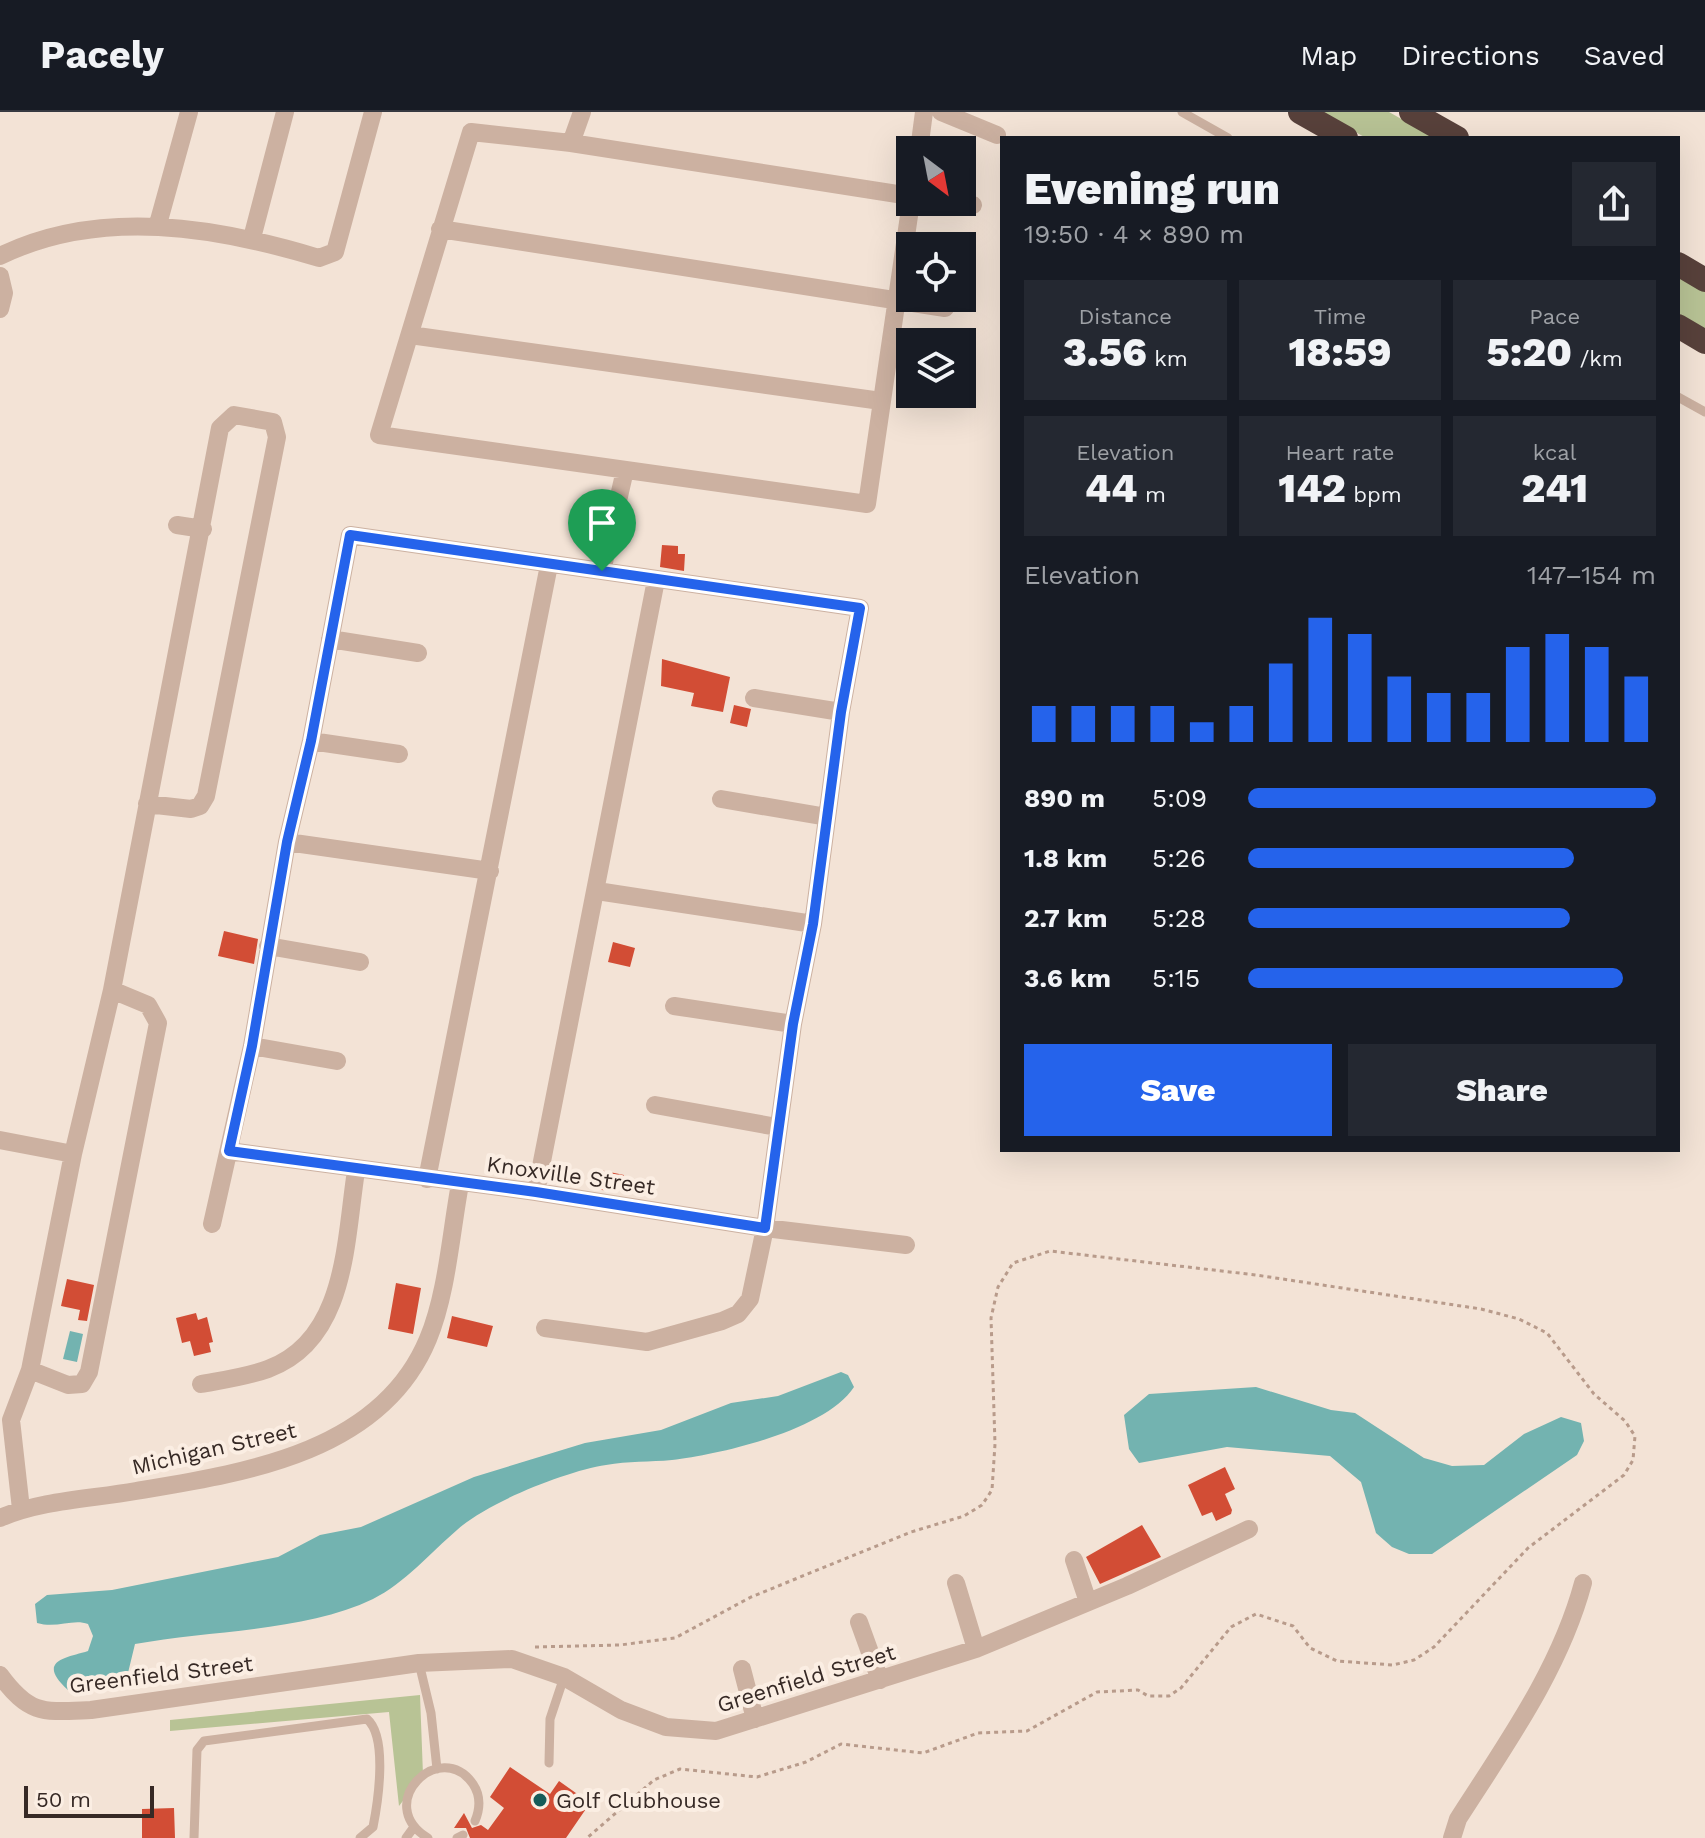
<!DOCTYPE html>
<meta charset="utf-8">
<style>
body{margin:0;font-family:"Work Sans",sans-serif;background:#242831;color:#f1f3f6;height:100vh;display:flex;flex-direction:column;font-size:30px;white-space:nowrap}
*{box-sizing:border-box;margin:0}
p{font-size:26px;color:#9ea1a6}
.icon{flex:none;width:44px;height:44px;fill:none;stroke:currentColor;stroke-width:2;stroke-linecap:round;stroke-linejoin:round}
.map{position:relative;flex:1;overflow:hidden}
.details{position:absolute;left:1000px;top:24px;width:680px;height:1016px;display:flex;flex-direction:column;background:#171b24;border-radius:0px;box-shadow:0 8px 32px #0002}
.details>*{flex:none}
.needle{width:52px;rotate:148deg}
.tools{position:absolute;left:896px;top:24px;display:grid;gap:16px}
.tools a{display:grid;place-items:center;width:80px;height:80px;border-radius:0px;background:#171b24;box-shadow:0 8px 32px #0002;font-size:40px}
.scale{position:absolute;left:24px;bottom:20px;width:130px;box-sizing:border-box;padding-left:8px;border:4px solid #362925;border-top:0;font-size:22px;line-height:28px;white-space:nowrap;color:#362925;-webkit-text-stroke:6px #fbeee3;paint-order:stroke}
.pin{position:absolute;display:grid;place-items:center;width:68px;height:68px;color:#fff;margin:-82px -34px;border-radius:50% 50% 50% 0;rotate:-45deg;box-shadow:0 0 8px #0007}
.pin .icon{rotate:45deg}
.round{display:grid;place-items:center;flex:none;width:84px;height:84px;border-radius:0px;background:#242831}
.head{display:flex;align-items:center;justify-content:space-between;height:136px;padding:0 24px}
h1{font-size:44px;font-weight:800;line-height:60px}
.figures{display:grid;grid-template-columns:repeat(3,1fr);gap:12px;height:136px;padding:8px 24px}
.figures div{display:grid;align-content:center;border-radius:0px;background:#242831;text-align:center}
.figures b{font-size:40px;font-weight:800}
.figures small{font-size:22px;font-weight:400}
.figures p{font-size:22px}
.chart{height:224px;padding:16px 24px}
.chart p{display:flex;justify-content:space-between}
.chart svg{width:100%;height:144px;margin-top:8px;stroke:#2563eb;stroke-width:6}
.action{display:flex;gap:16px;margin-top:auto;padding:16px 24px}
.action a{flex:1;height:92px;border-radius:0px;background:#2563eb;color:#fff;font-size:32px;font-weight:800;line-height:92px;text-align:center}
.action a+a{background:#242831;color:#f1f3f6}
ul{padding:0 24px;list-style:none;font-size:26px}
li{display:grid;grid-template-columns:128px 96px 1fr;align-items:center;height:60px}
li i{height:20px;border-radius:10px;background:#2563eb}
header{display:flex;align-items:center;gap:48px;box-sizing:border-box;height:112px;padding:0 40px;background:#171b24;border-bottom:2px solid #363941}
header strong{font-size:38px}
nav{display:flex;gap:44px;margin-inline-start:auto;font-size:28px}
.map>svg:first-child{display:block}
.green{fill:#b8c395}
.water{fill:#73b3b0}
.building{fill:#d24d35}
.lines{fill:none;stroke-linecap:round;stroke-linejoin:round}
.path{stroke:#b89b8b;stroke-width:3;stroke-dasharray:4 4;stroke-linecap:butt}
.service{stroke:#ccb1a1;stroke-width:9}
.minor{stroke:#ccb1a1;stroke-width:18}
.motorway{stroke:#58413b;stroke-width:24}
.route-casing{stroke:#fff;stroke-width:16}
.route{stroke:#2563eb;stroke-width:10}
.poi-dot{fill:#175b59;stroke:#fbeee3;stroke-width:3}
.labels{text-anchor:middle;stroke-width:8;stroke-linejoin:round;paint-order:stroke}
.street-label{font-size:22px;fill:#362925;stroke:#fbeee3}
.poi-label{font-size:22px;fill:#362925;stroke:#fbeee3;text-anchor:start}
</style>
<header>
<strong>Pacely</strong>
<nav><a>Map</a><a>Directions</a><a>Saved</a></nav>
</header>
<div class="map">
<svg width="1705" height="1726" viewBox="0 0 1705 1726">
<rect width="100%" height="100%" fill="#f3e3d6"/>
<!-- green -->
<path class="green" d="M1320 0H1389L1435 26H1366Z
M1678 162 1705 177V217L1678 202Z
M420 1583 423 1663 399 1694 389 1600 170 1619V1608Z"/>
<!-- water -->
<path class="water" d="M70 1219 83 1222 77 1250 63 1247Z
M841 1260 848 1263 854 1275C826 1318 722 1342 672 1348 650 1350 628 1349 606 1353 566 1359 486 1391 457 1418 430 1441 405 1471 373 1487 304 1520 210 1518 135 1532L127 1565 115 1573 68 1578C36 1549 65 1546 88 1539L93 1524 88 1512C73 1506 57 1517 37 1511L35 1492 47 1483 112 1478 278 1445 320 1423 361 1415 474 1365 585 1331 661 1318 731 1291 778 1284Z
M1256 1275 1331 1298 1355 1301 1424 1346 1452 1354 1484 1353 1524 1322 1561 1305 1581 1311 1584 1329 1577 1343 1432 1442H1409L1392 1435 1376 1421 1361 1370 1330 1344 1227 1335 1139 1351 1129 1337 1124 1303 1149 1282Z"/>
<!-- building -->
<path class="building" d="M662 433 678 434V442H685L684 459 660 455Z
M662 547 730 565 723 600 691 594 694 581 661 574Z
M734 593 751 597 747 615 730 611Z
M224 819 258 827 254 852 218 844Z
M613 830 635 836 630 855 608 850Z
M600 1058 624 1063 621 1076 615 1075 614 1080 596 1077Z
M67 1167 94 1173 87 1209 78 1208 80 1198 61 1194Z
M396 1171 421 1176 413 1222 388 1217Z
M196 1201 198 1208 207 1205 213 1230 209 1231 211 1240 194 1244 190 1229 182 1231 176 1206Z
M452 1204 493 1214 487 1235 447 1226Z
M1225 1355 1235 1377 1225 1382 1232 1398 1231 1402 1216 1409 1212 1400 1202 1404 1188 1373Z
M1142 1413 1161 1445 1100 1472 1086 1445Z
M510 1655 550 1682 559 1669 590 1691 566 1726H470L466 1716H454L464 1701 472 1716 481 1713 488 1718 504 1696 490 1685Z
M174 1696 175 1726H142V1697Z"/>
<g class="lines">
<!-- path -->
<path class="path" d="M535 1535 620 1533 675 1526 751 1485 911 1420 964 1404 982 1393 992 1378 995 1332 991 1206 998 1175 1013 1151 1050 1139 1256 1163 1481 1197 1519 1207 1547 1221 1594 1282 1625 1309 1635 1324 1633 1348 1624 1363 1528 1436 1434 1535 1414 1548 1393 1553 1337 1549 1310 1536 1293 1514 1256 1502 1231 1515 1181 1576 1169 1584H1148L1138 1578 1097 1580 1027 1619 978 1621 923 1641 841 1632 806 1650 757 1665 680 1657 654 1668 587 1726"/>
<!-- service -->
<path class="service" d="M1182 0 1228 26
M1678 285 1705 300
M419 1551 431 1601 437 1657
M549 1651 550 1607 564 1565
M194 1726 197 1638 204 1629 367 1607C388 1625 378 1690 373 1715L360 1726
M406 1726 414 1715
M428 1726C372 1692 440 1625 473 1672 481 1684 480 1697 475 1709
M457 1726 463 1723"/>
<!-- minor -->
<path class="minor" d="M941 0 997 23
M571 31 582 0
M919 38 924 0
M910 84 571 31 471 20 379 323 867 392 911 90
M953 90 973 93
M158 112 189 0
M440 117 945 196
M252 126 285 0
M0 144C100 95 217 115 319 146L335 140 373 0
M0 164 4 181 0 197
M410 223 881 289
M177 413 203 417
M602 459 625 358
M330 527 418 541
M754 586 841 600
M311 629 399 642
M721 687 827 705
M287 730 490 759
M597 779 813 812
M268 834 360 850
M674 894 793 912
M252 934 337 949
M655 993 777 1015
M0 1028 73 1042
M229 1039 536 1080 765 1116 906 1133
M427 1067 549 453
M536 1080 656 468
M212 1112 252 934 287 730 311 629 350 423 860 496 841 600 813 812 793 912 765 1116 750 1187 738 1202 722 1209 647 1230 545 1216
M30 1258 68 1273 82 1272 89 1260 158 911 148 893 112 878
M201 1272C223 1268 246 1265 268 1257 347 1228 345 1129 356 1059
M21 1397 11 1308 30 1258 73 1042 112 878 220 316 234 303 273 310 277 325 206 684 200 694 191 697 147 692
M0 1406C42 1388 91 1387 136 1379 244 1361 381 1341 428 1227 447 1182 451 1120 460 1072
M1074 1448 1088 1490
M956 1471 976 1537
M859 1510 880 1568
M742 1557 755 1607
M0 1563C30 1604 44 1600 91 1598L419 1551 512 1547 564 1565 621 1598 666 1615 716 1619 976 1537 1127 1474 1249 1417
M1452 1726 1458 1707C1506 1632 1560 1557 1583 1471"/>
<!-- motorway -->
<path class="motorway" d="M1300 0 1346 26
M1411 0 1457 26
M1678 152 1705 168
M1678 214 1705 230"/>
</g>
<g class="lines">
<defs>
<path id="route" d="M350 423 860 496 841 600 813 812 793 912 765 1116 536 1080 229 1039 252 934 287 730 311 629Z"/>
</defs>
<!-- route casing -->
<use href="#route" class="route-casing"/>
<!-- route -->
<use href="#route" class="route"/>
</g>
<!-- markers -->
<circle class="poi-dot" cx="540" cy="1688" r="8"/>
<g class="labels">
<!-- street labels -->
<g class="street-label">
<text transform="translate(571 1063) rotate(8)" y="8">Knoxville Street</text>
<text transform="translate(214 1336) rotate(-13)" y="8">Michigan Street</text>
<text transform="translate(161 1562) rotate(-7)" y="8">Greenfield Street</text>
<text transform="translate(806 1566) rotate(-17)" y="8">Greenfield Street</text>
</g>
<!-- poi labels -->
<g class="poi-label">
<text x="556" y="1696">Golf Clubhouse</text>
</g>
</g>
</svg>
<div class="tools">
<a><svg class="needle" viewBox="-14 -14 28 28"><path d="M0-13l5 13h-10z" fill="#e53935"/><path d="M0 13l5-13h-10z" fill="#9ea1a6"/></svg></a>
<a><svg class="icon" aria-label="locate" viewBox="0 0 24 24"><circle cx="12" cy="12" r="6"/><path d="M12 2v4M12 18v4M2 12h4M18 12h4"/></svg></a>
<a><svg class="icon" aria-label="layers" viewBox="0 0 24 24"><path d="M12 4l9 5-9 5-9-5zM3 14l9 5 9-5"/></svg></a>
</div>
<div class="scale">50 m</div>
<div class="pin" style="left:602px;top:459px;background:#1e9e55"><svg class="icon" aria-label="arrive" viewBox="0 0 24 24"><path d="M6 21V4h12l-3 4 3 4H6"/></svg></div>
<section class="details">
<div class="head"><div><h1>Evening run</h1><p>19:50 · 4 × 890 m</p></div><a class="round"><svg class="icon" aria-label="share" viewBox="0 0 24 24"><path d="M12 15V3M7 8l5-5 5 5M5 13v7h14v-7"/></svg></a></div>
<div class="figures">
<div><p>Distance</p><b>3.56<small> km</small></b></div>
<div><p>Time</p><b>18:59</b></div>
<div><p>Pace</p><b>5:20<small> /km</small></b></div>
</div>
<div class="figures">
<div><p>Elevation</p><b>44<small> m</small></b></div>
<div><p>Heart rate</p><b>142<small> bpm</small></b></div>
<div><p>kcal</p><b>241</b></div>
</div>
<div class="chart"><p><span>Elevation</span>147–154 m</p>
<svg viewBox="0 0 160 44" preserveAspectRatio="none"><path d="M5 44V33M15 44V33M25 44V33M35 44V33M45 44V38M55 44V33M65 44V20M75 44V6M85 44V11M95 44V24M105 44V29M115 44V29M125 44V15M135 44V11M145 44V15M155 44V24"/></svg>
</div>
<ul>
<li><b>890 m</b>5:09<i style="width:100%"></i></li>
<li><b>1.8 km</b>5:26<i style="width:80%"></i></li>
<li><b>2.7 km</b>5:28<i style="width:79%"></i></li>
<li><b>3.6 km</b>5:15<i style="width:92%"></i></li>
</ul>
<div class="action"><a>Save</a><a>Share</a></div>
</section>
</div>
